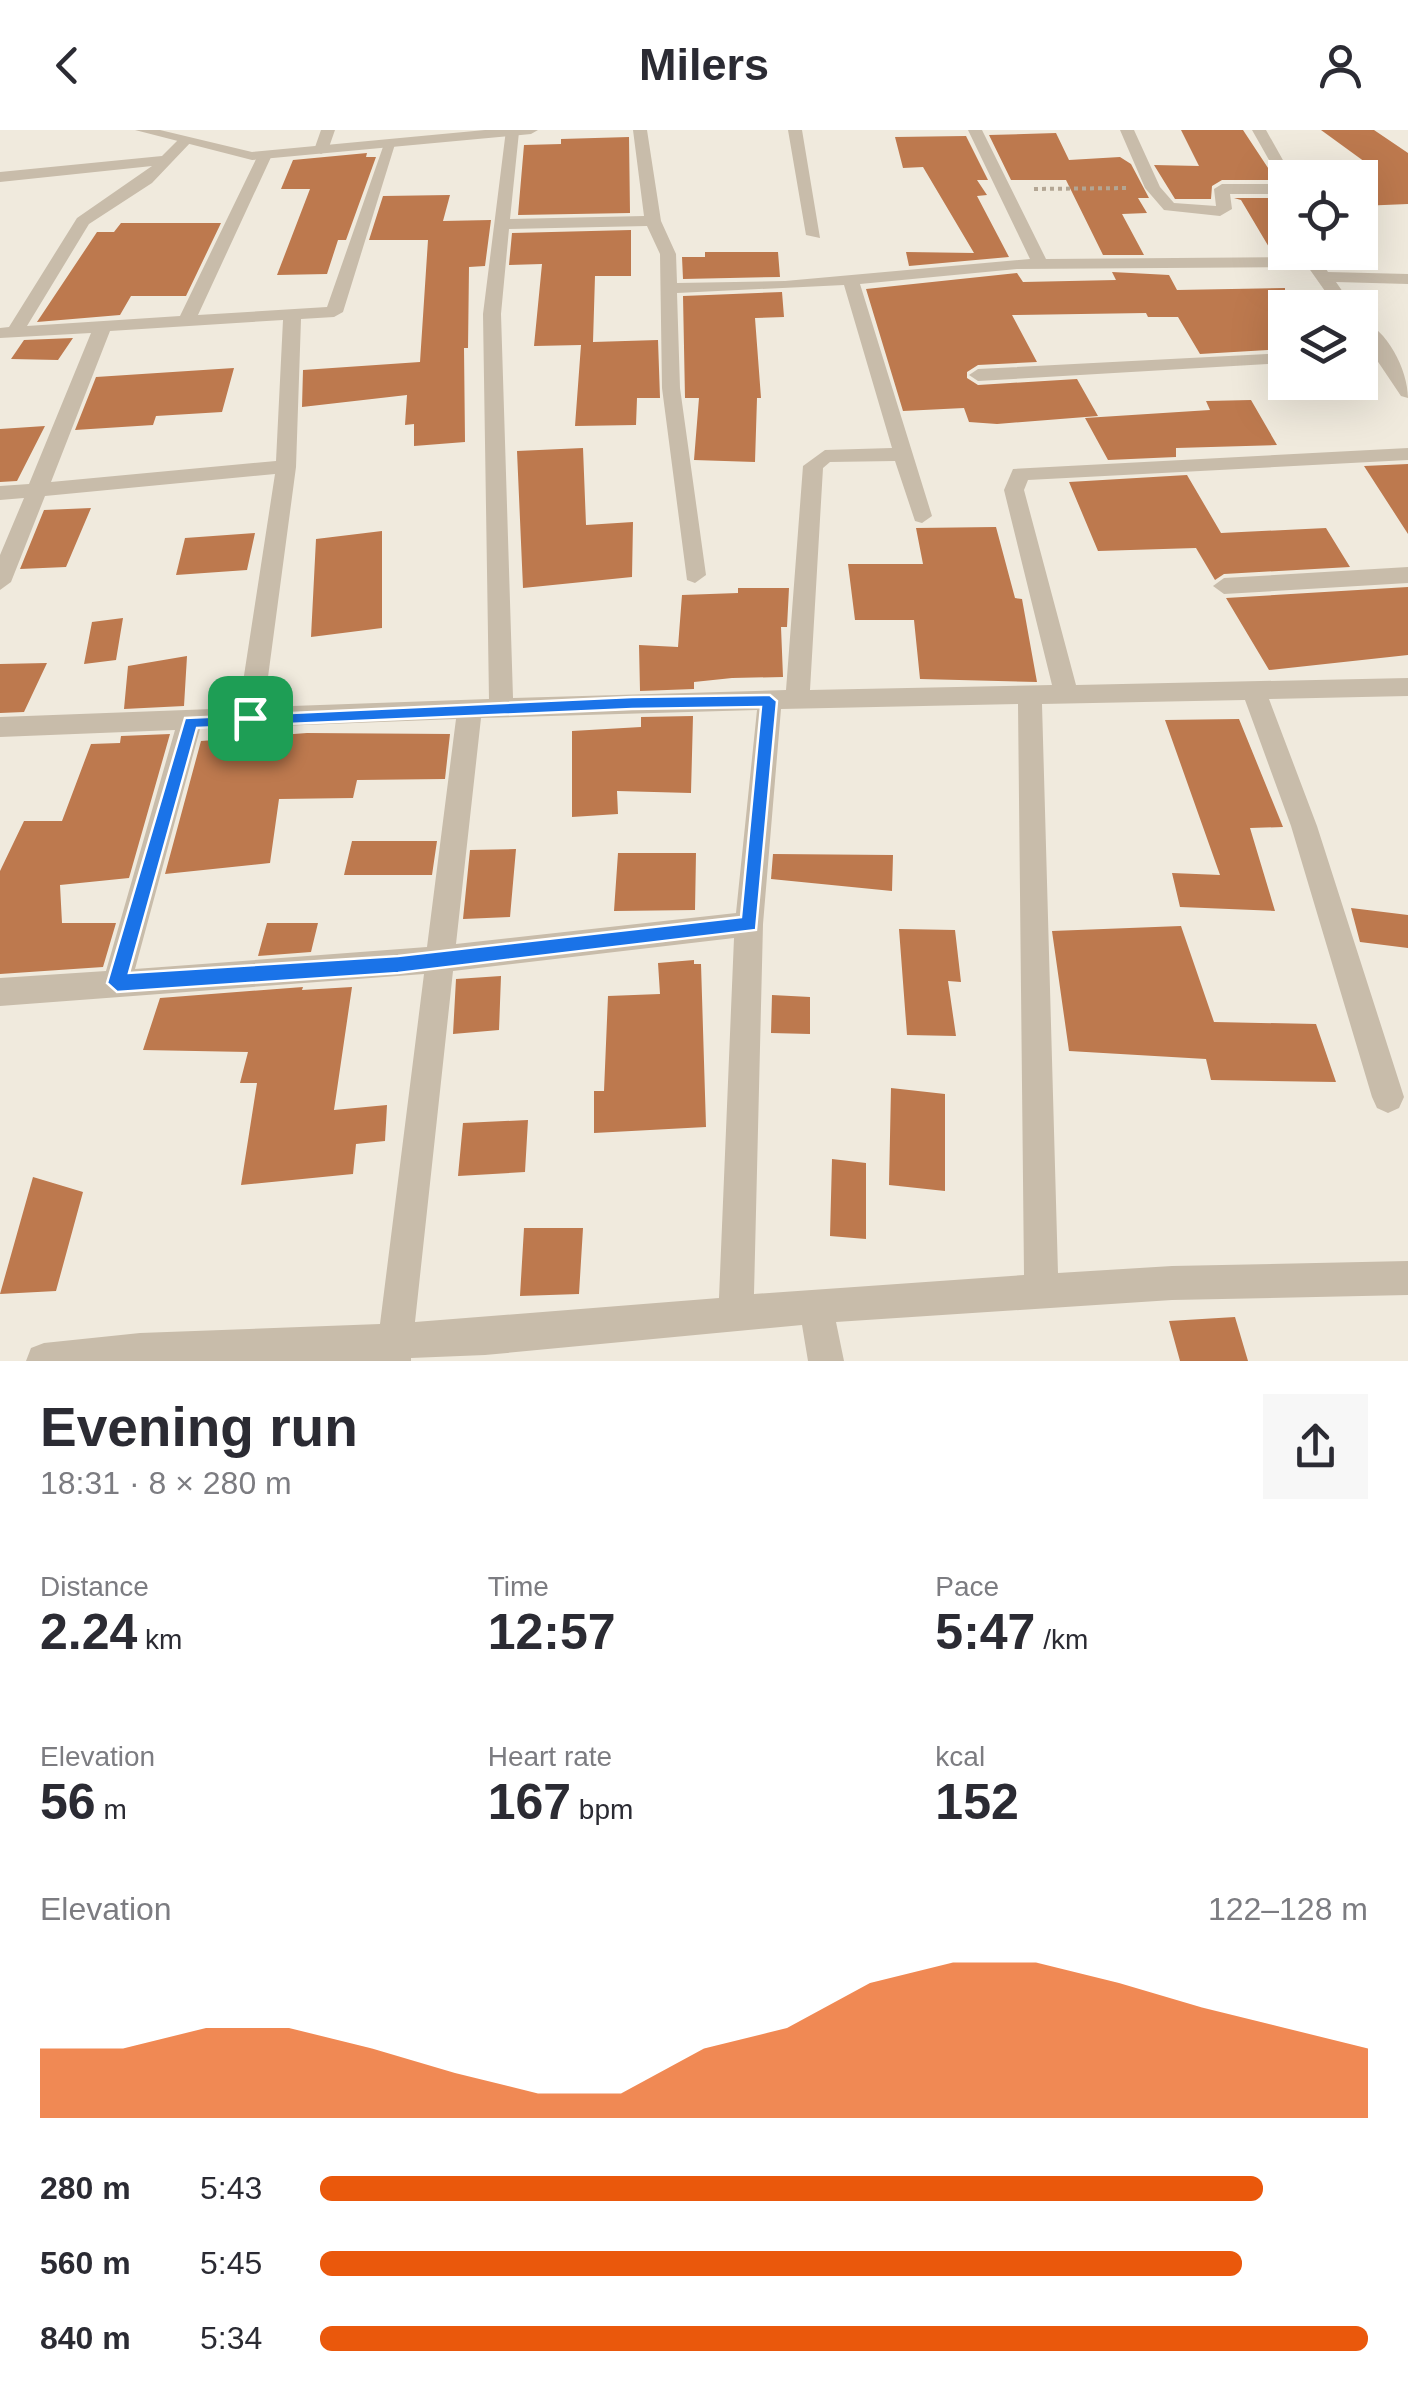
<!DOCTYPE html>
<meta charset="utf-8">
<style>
body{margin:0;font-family:Helvetica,sans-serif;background:#f7f7f7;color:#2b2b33;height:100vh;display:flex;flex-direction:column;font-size:38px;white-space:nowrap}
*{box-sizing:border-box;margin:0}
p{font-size:32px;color:#7c7c81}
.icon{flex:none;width:55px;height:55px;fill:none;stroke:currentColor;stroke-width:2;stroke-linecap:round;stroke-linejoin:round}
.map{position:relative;height:1231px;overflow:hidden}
.panel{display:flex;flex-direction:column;background:#fff;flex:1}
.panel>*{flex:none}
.fabs{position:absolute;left:1268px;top:30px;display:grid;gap:20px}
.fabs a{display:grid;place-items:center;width:110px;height:110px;border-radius:0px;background:#fff;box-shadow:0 10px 40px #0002;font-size:50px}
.pin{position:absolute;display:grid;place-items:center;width:85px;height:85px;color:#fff;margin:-42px;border-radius:20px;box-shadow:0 5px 15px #0006}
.round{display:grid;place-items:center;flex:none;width:105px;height:105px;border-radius:0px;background:#f7f7f7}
.overview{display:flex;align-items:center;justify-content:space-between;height:170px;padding:0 40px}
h1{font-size:55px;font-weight:700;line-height:75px}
.metrics{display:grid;grid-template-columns:repeat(3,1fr);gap:15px;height:170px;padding:10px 40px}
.metrics div{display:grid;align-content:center}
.metrics b{font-size:50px;font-weight:700}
.metrics small{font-size:28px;font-weight:400}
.metrics p{font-size:28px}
.chart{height:280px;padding:20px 40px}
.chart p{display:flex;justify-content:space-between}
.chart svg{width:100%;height:180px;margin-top:10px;fill:#ea580c;opacity:.7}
ul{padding:0 40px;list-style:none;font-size:32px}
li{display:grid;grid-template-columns:160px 120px 1fr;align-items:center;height:75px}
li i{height:25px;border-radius:12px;background:#ea580c}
header{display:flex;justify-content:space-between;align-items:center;height:130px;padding:0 40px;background:#fff;font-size:45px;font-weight:700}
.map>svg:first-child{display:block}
.building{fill:#bd794e}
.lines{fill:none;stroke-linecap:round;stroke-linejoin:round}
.path{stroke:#b3a694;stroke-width:4;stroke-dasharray:4 4;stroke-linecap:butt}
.minor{fill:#c8bcaa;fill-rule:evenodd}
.tertiary{fill:#c8bcaa;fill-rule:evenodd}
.route{fill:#1a73e8;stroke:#fff;stroke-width:2.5;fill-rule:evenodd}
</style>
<header><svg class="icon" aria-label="back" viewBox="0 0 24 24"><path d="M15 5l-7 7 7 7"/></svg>Milers<svg class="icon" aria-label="person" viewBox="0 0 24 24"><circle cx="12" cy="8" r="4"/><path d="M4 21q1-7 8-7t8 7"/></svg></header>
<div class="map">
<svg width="1408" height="1231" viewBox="0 0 1408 1231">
<rect width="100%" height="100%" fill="#f0eadd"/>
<!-- building -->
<path class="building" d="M1181 0H1243L1276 50H1222L1212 56 1211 69H1175L1154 35 1199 36Z
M1321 0H1374L1408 23V74L1360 76V40H1376Z
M1056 3 1069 30 1120 27 1131 34 1149 68H1138L1147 83 1122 84 1144 125H1103L1066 50H1011L989 5Z
M966 6 988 50H977L987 65 977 66 1009 127 909 136 906 122 974 123 923 37 903 38 895 7Z
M629 7 630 83 518 85 524 15 561 14V9Z
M367 23 366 27H376L346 110H338L327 144 277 145 310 59H281L293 30Z
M450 65 443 91 491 90 485 136 469 137 468 218H464L465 312 414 316V294L405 295 407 265 302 277 303 240 420 232 428 110H369L383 66Z
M1234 68H1285V123L1273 124 1241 70Z
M121 93H221L186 166H131L120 185 37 192 97 102H114Z
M631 100V146H595L593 212 658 210 660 268H637L636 295 575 296 581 215 534 216 542 134 509 135 512 103Z
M705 122H778L780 147 683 149 682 127H705Z
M1112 142 1169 145 1177 160 1285 158V219L1200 224 1178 187H1148L1146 183 1012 185 1037 232 978 235 967 242V248L978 255 1077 249 1098 286 997 294 969 292 964 278 903 281 866 159 1017 143 1023 152 1116 150Z
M782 162 784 187 755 188 761 268H757L755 332 694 330 699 268H685L683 166Z
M73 208 58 230 11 229 24 210Z
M234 238 222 282 156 286 153 295 75 300 96 247Z
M1251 270 1277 315 1176 318V327L1108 330 1085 288 1210 280 1206 271Z
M45 296 17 351 0 352V299Z
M583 318 586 395 633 392 632 447 523 458 517 321Z
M1408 334V404L1364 336Z
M1187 345 1221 403 1326 398 1350 437 1224 444 1215 450 1196 418 1098 421 1069 352Z
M91 378 66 437 20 439 44 380Z
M996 397 1015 468 1022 469 1037 552 920 549 914 490H855L848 434H923L916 398Z
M382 401V498L311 507 316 409Z
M255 403 247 440 176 445 185 408Z
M1408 457V525L1269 540 1226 468Z
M738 458H789L787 497H781L783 547 732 548 694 552V559L640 561 639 515 678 517 682 465 738 463Z
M123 488 116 530 84 534 92 492Z
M187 526 184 576 124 579 128 536Z
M47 533 24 582 0 583V534Z
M693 586 691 663 617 661 618 684 572 687V601L641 597V587Z
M1239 589 1283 697 1250 698 1275 781 1180 777 1172 743 1220 745 1165 590Z
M307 603 450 604 445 649 357 650 353 668 279 669 270 733 165 744 201 611Z
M170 604 129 748 60 755 62 793H116L103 837 0 844V741L24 691H62L91 614 120 613 121 606Z
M352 711H437L432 745H344Z
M516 719 510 787 463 789 470 720Z
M618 723H696L695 780 614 781Z
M773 724 893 725 892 761 771 749Z
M1351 778 1408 785V818L1360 812Z
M267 793H318L311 822 258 826Z
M1181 796 1214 892 1316 894 1336 952 1211 950 1206 929 1069 921 1052 801Z
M899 799 955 800 961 852 948 851 956 906 907 905Z
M694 830V834H701L706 997 594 1003V961H604L608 866 660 864 658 833Z
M501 846 499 900 453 904 456 849Z
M303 857 302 860 352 857 334 980 387 975 385 1011 356 1014 353 1044 241 1055 257 953H240L248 922 143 920 160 868Z
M772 865 810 867V904L771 903Z
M891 958 945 964V1061L889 1055Z
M528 990 525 1042 458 1046 463 993Z
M832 1029 866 1033V1109L830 1106Z
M33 1047 83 1062 56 1161 0 1164Z
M524 1098H583L579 1164 520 1166Z
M1235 1187 1248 1231H1180L1169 1191Z"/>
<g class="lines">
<!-- path -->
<path class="path" d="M1034 59 1126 58"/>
<!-- minor -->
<path class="minor" d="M321 0H335L328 20 321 24 314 20Z
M506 0 519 2 510 89 644 86 633 0H647L661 91 676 124 677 153 785 151 1030 129 968 0H982L1046 129 1313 127 1319 128 1328 142 1408 144V154L1336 152 1354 178H1337L1308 137 1017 139 860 154 932 386 922 393 915 391 895 331 830 332 823 338 810 560 1052 555 1004 360 1013 339 1408 318V330L1028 350 1024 360 1076 555 1408 548V566L1269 569 1317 696 1404 967 1399 978 1388 983 1377 978 1372 967 1291 696 1245 570 1042 574 1058 1143 1172 1136 1408 1131V1165L1172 1170 836 1192 844 1231H808L802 1195 485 1225 411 1228V1231H26L31 1218 44 1213 140 1203 380 1194 424 844 0 876V848L106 841 175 600 0 607V587L239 578 275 344 45 366 11 452 0 460V425L24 368 0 370V356L29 354 91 203 0 208V198L9 197 77 88 152 36 0 52V42L162 26 179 9 191 12 152 53 89 94 27 196 180 186 258 25 265 21 272 25 198 185 327 177 384 14 396 11 343 182 334 187 301 189 296 337 264 577 489 569 483 184ZM647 96 660 124 662 258 687 450 695 453 706 445 680 258 677 163 844 155 892 318 825 320 803 336 786 560 513 568 501 184 509 99ZM283 190 276 331 51 352 110 201ZM1018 574 1024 1145 754 1164 763 794 781 579ZM757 580 736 783 456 814 481 588ZM456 589 427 817 135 839 200 599ZM734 808 719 1168 415 1192 453 841Z
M788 0H802L820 108 806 105Z
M1120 0H1134L1160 57 1174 73 1216 76 1214 59 1222 54H1285V64H1230L1232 79 1220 86 1164 80 1145 58Z
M1252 0H1266L1293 48 1281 51Z
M1360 189C1387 199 1408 240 1408 268L1401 266 1360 205Z
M1285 223V233L978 251 969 245 978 239Z
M1408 437V453L1224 464 1213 456 1224 448Z"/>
<!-- tertiary -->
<path class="tertiary" d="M135 0H160L252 22 485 0H538L531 4 252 30Z"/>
</g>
<!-- route -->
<path class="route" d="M770 565 777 571 756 800 398 843 117 862 107 853 185 588 632 567ZM761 577 741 787 398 826 129 843 197 598 632 579Z"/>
</svg>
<div class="fabs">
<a><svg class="icon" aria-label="locate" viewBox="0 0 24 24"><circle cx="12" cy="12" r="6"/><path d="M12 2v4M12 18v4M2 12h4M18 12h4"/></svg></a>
<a><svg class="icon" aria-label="layers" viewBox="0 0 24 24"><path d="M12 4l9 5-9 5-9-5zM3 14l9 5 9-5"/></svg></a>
</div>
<div class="pin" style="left:250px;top:588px;background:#1e9e55"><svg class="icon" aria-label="arrive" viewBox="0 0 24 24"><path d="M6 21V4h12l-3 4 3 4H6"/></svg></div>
</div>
<section class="panel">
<div class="overview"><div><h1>Evening run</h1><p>18:31 · 8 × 280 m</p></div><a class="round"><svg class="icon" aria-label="share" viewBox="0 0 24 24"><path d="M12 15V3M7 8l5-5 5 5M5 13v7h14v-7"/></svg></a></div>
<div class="metrics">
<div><p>Distance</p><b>2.24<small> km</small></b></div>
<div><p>Time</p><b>12:57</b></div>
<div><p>Pace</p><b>5:47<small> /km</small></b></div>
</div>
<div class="metrics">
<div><p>Elevation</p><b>56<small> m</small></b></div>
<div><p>Heart rate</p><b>167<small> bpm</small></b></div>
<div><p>kcal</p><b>152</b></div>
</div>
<div class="chart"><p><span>Elevation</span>122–128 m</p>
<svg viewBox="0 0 160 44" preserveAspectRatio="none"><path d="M0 44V27L10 27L20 22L30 22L40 27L50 33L60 38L70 38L80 27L90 22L100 11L110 6L120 6L130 11L140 17L150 22L160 27V44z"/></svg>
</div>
<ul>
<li><b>280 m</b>5:43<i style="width:90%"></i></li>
<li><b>560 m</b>5:45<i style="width:88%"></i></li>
<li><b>840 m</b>5:34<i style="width:100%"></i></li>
</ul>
</section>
